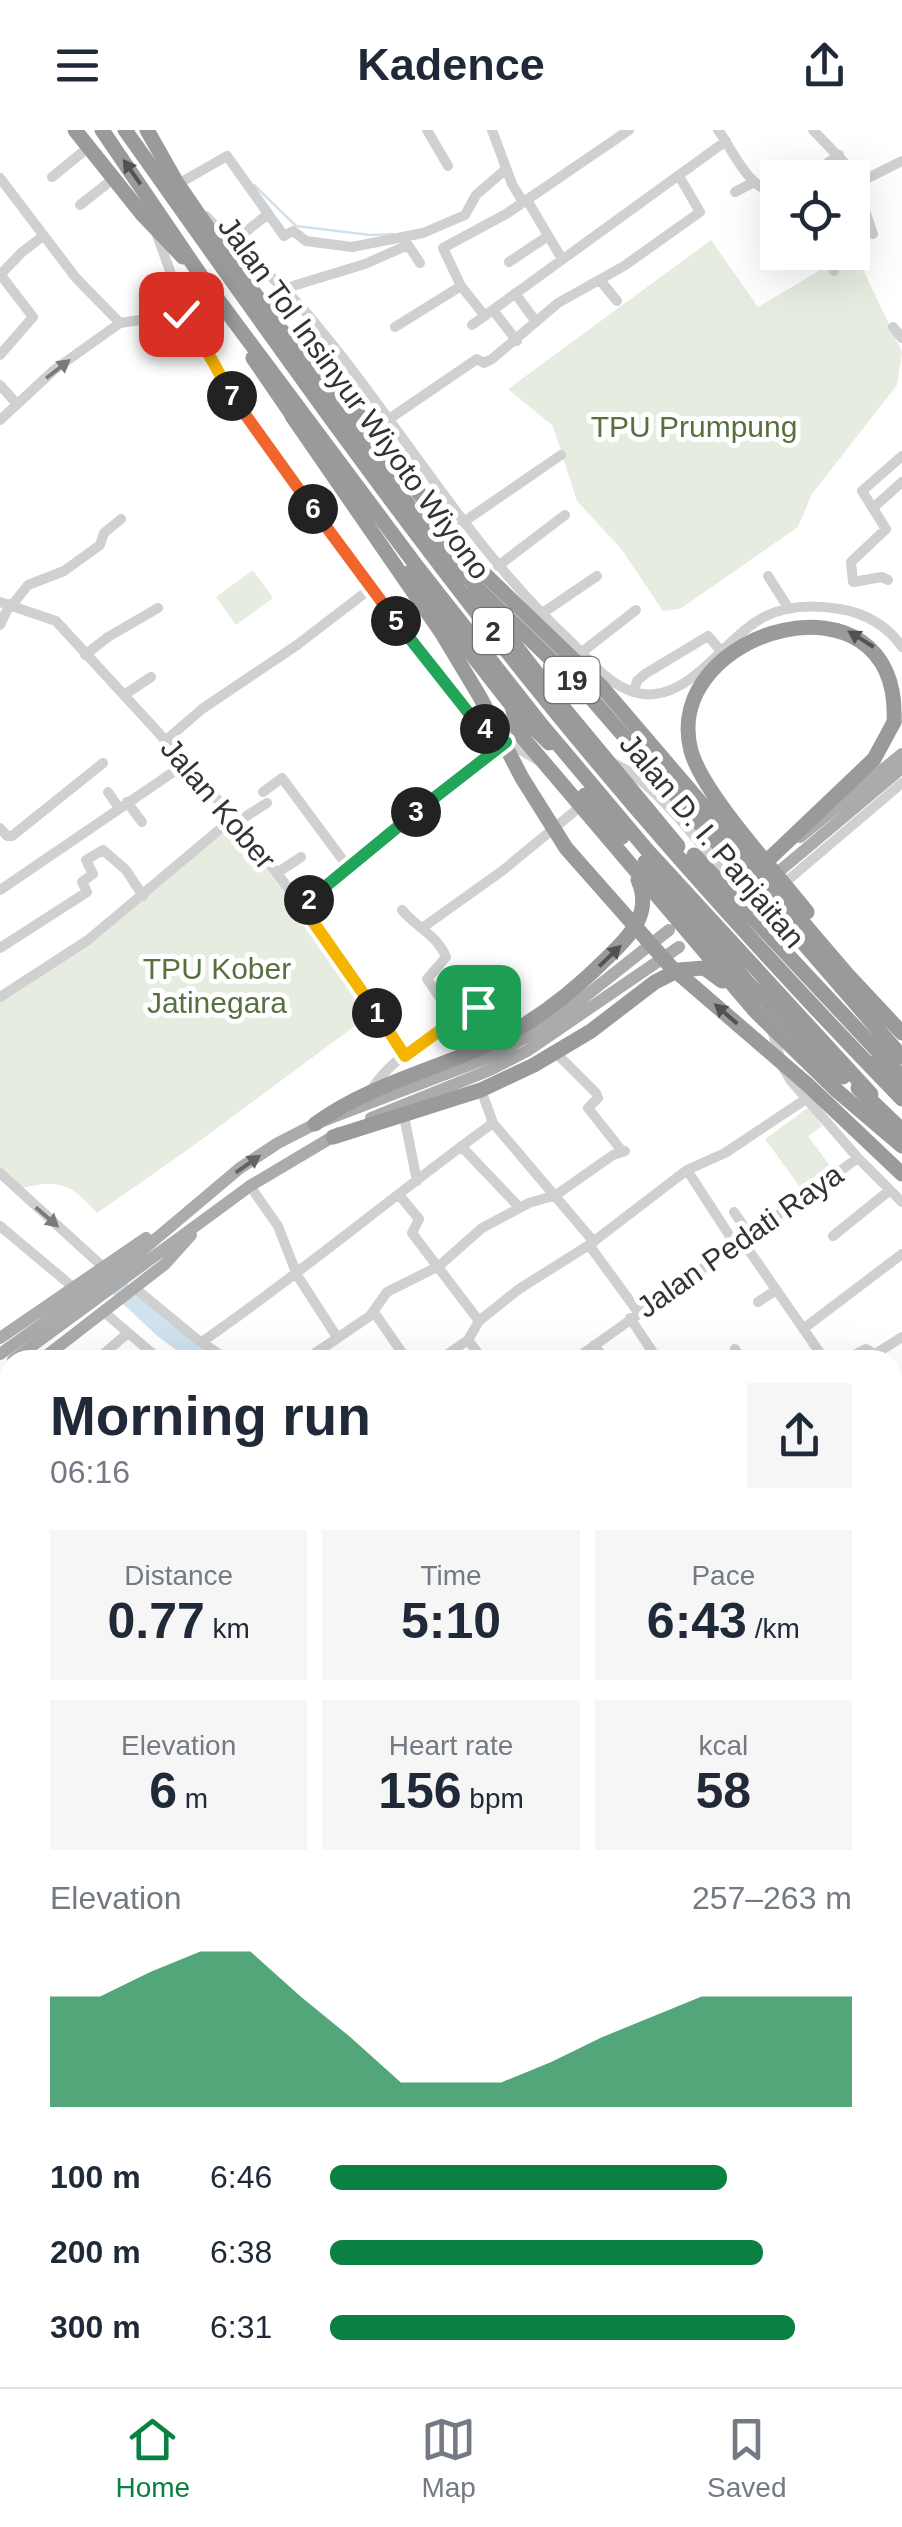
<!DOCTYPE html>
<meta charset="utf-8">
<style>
body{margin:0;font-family:Arial,sans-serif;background:#f6f6f7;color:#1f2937;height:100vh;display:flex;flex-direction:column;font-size:38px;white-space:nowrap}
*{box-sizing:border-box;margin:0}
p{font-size:32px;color:#747a83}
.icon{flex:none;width:55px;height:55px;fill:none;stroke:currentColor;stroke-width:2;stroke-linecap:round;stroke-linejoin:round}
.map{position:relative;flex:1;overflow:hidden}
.panel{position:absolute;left:0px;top:1220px;width:902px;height:1038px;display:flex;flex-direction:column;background:#fff;border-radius:30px 30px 0 0;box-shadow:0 10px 40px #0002}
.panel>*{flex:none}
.tools{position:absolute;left:760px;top:30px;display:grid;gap:20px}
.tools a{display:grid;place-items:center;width:110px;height:110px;border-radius:0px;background:#fff;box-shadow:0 10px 40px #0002;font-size:50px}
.pin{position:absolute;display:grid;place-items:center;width:85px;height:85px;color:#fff;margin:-42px;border-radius:20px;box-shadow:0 5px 15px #0006}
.km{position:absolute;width:50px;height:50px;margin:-25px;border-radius:50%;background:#222;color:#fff;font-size:28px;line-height:50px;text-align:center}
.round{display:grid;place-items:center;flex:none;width:105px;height:105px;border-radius:0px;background:#f6f6f7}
.overview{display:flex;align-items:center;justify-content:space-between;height:170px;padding:0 50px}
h1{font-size:55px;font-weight:600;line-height:75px}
.figures{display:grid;grid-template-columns:repeat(3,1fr);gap:15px;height:170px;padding:10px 50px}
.figures div{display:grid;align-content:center;border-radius:0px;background:#f6f6f7;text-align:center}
.figures b{font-size:50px;font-weight:600}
.figures small{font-size:28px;font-weight:400}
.figures p{font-size:28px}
.chart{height:280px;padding:20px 50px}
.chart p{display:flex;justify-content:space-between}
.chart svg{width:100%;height:180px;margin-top:10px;fill:#0b8043;opacity:.7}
ul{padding:0 50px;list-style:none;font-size:32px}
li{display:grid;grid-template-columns:160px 120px 1fr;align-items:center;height:75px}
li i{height:25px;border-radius:12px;background:#0b8043}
header{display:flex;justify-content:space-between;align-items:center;height:130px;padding:0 50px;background:#fff;font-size:45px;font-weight:600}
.tabs{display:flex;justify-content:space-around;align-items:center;height:140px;border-top:2px solid #e0e1e3;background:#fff;font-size:28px;color:#747a83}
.tabs a{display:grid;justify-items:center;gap:5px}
.tabs .current{color:#0b8043}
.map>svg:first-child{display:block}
.green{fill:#e6ecdf}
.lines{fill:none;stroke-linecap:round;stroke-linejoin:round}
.stream{stroke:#cfe2ee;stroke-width:2.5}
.river{stroke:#cfe2ee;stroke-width:18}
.minor{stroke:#d0d0d0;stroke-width:10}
.major{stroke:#ababab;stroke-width:12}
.highway{stroke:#9a9a9a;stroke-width:15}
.highway-bridge{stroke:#9a9a9a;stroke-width:15}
.oneway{fill:#525252}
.oneway2{fill:#7a7a7a}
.oneway3{fill:#636363}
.split-1-casing{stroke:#fff;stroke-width:20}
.split-2-casing{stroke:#fff;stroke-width:20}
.split-3-casing{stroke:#fff;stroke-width:20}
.split-4-casing{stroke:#fff;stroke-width:20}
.split-5-casing{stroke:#fff;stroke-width:20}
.split-6-casing{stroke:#fff;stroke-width:20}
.split-7-casing{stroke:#fff;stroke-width:20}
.split-8-casing{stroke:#fff;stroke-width:20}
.split-1{stroke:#f5b400;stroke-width:12}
.split-2{stroke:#f5b400;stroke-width:12}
.split-3{stroke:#22a559;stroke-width:12}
.split-4{stroke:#22a559;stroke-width:12}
.split-5{stroke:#22a559;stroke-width:12}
.split-6{stroke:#f0652b;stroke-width:12}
.split-7{stroke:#f0652b;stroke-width:12}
.split-8{stroke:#f5b400;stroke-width:12}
.labels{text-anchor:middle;stroke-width:10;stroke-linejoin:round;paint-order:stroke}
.shield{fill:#fff;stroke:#707070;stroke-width:2.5}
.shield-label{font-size:28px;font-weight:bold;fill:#333}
.street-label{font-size:30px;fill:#333;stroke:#fff}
.park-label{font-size:30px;fill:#56703f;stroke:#fff}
</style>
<header><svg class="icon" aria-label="menu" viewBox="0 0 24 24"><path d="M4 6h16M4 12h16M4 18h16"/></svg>Kadence<svg class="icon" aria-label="share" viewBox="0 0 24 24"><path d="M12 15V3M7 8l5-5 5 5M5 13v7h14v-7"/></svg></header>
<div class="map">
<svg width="902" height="2257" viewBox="0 0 902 2257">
<rect width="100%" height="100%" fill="#fff"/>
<!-- green -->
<path class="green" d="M711 110 758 177 854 120 902 222 897 255 812 364 798 397 680 479 663 481 622 420 577 371 553 296 508 259Z
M253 440 273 468 236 495 216 467Z
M233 688 375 881 186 1021 97 1083C69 1050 56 1050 16 1059L0 1043V867L88 809Z
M809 977 822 996 808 1006 830 1036 800 1057 765 1009Z"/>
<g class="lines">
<!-- stream -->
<path class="stream" d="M254 55 296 96 370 105 394 104"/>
<!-- river -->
<path class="river" d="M103 1143 163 1199 205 1230
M727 2248 734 2257"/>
<!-- minor -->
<path class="minor" d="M427 0 448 36
M492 0 512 54 523 72
M718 0C733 20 749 62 778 63
M813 0 862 51 902 31
M52 47 89 17
M0 48 76 148 120 193
M806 48 839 25
M865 51 860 67 873 104
M178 54 227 26 284 106 293 101 306 111 352 117 423 103 465 85 476 65 506 39
M735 62 754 52
M527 70 562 129
M80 75 108 53
M206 86C238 121 279 149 309 186 399 292 466 414 569 510 587 527 603 549 626 559 683 586 723 506 766 486 788 475 816 475 840 479 865 483 888 496 902 517
M156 102 185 183 218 248 370 459 468 582 484 598 539 631
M234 111 268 84
M826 122 834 141
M509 132 548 106
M0 145 21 123 43 106
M600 150 617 171
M283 159 365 134 408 115 420 133
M515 163 536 192
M493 180 517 211
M485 186 461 156 443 118 506 84 629 0
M472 195 726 11
M395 197 461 156
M893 197 902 208
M0 225 33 187 0 144
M0 255 17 274
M386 287H392L477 229 484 233 492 229 558 173 624 136 700 82 679 46
M0 290 54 240 120 193 185 183
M873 378 902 352
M462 393 561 325
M498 436 565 385
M768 446 789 479
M888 450 882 447 853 452 851 432 886 399 862 361 902 326
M0 472 56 491 156 600 240 695 302 776 405 925
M12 475 28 455 64 441 100 415 104 403 121 389
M541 484 597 446
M0 495 10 474
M582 522 636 480
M85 525 108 507 158 478
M634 561 637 551 645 544 708 506 721 521
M124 565 151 547
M165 611 202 579 297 515 370 459
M612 633C656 648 719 740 753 777
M108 662 119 678
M263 662 282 648 348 737
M127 672 142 692
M237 692 267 673
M0 698 7 706H12L103 633
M277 743 301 727
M781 756 902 653
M0 760 185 634
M302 776 377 711 506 612
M402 780C417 798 437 805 446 827L427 849 456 891
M422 798 502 741 581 676
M0 818 87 762 82 752 93 744 86 730 103 720 126 740 143 766
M0 867 88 810 233 688
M772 900 783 938 791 951 858 1028 902 1072
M556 923 596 963 598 968 588 978 622 1021
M481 960 493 993 594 1112
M371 961C389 928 444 897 475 876L504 907
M404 986 417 1051
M461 1016 520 1078
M687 1040 735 1114
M0 1043 103 1137
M250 1056 278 1096 297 1145 337 1207
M400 1066 419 1089 412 1103 479 1191
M734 1082 749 1104
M0 1096 74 1158
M833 1106 890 1060
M741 1109 825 1230
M589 1115 638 1182
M135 1158 198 1210 228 1230
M758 1172 776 1160
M104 1182 160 1230
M374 1182 407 1230
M630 1188 658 1230
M803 1199 902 1124
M468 1210 483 1230
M203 1211C303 1142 395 1064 493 993
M594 1215 605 1230
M735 1219 741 1230
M101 1226 128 1203
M305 1230 370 1186 387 1162 439 1136 482 1098 529 1073 556 1065 613 1025 625 1021
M439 1230 468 1210 479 1191 519 1159 589 1115 687 1040 725 1023 806 969
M574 1230 858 1028
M845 1230 866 1219 875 1224 902 1207
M892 1313 902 1327
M0 1338 10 1331
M892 1455 902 1448
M0 1484 10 1477
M892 1487 902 1504
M0 1587 10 1580
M0 1604 7 1634
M892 1604 902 1576
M892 1652 902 1663
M0 1679 10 1695
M892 1739 902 1731
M0 1773 10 1765
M901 1784 902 1786
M0 1892 10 1886
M892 1898 902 1909
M0 1999 10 1993
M892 2002 902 1995
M892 2012 902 2025
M0 2031 10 2046
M892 2105 902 2099
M0 2127 10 2121
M892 2173 902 2167
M0 2243 10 2236
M595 2248 602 2257
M635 2248 638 2253 643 2248
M717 2248 724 2257
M750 2248 757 2257
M815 2248 821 2257
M890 2248 897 2257
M53 2257 61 2248
M175 2257 188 2248
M435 2257 447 2248
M545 2257 558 2248
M671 2257 680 2248"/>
<!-- major -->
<path class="major" d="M800 707 902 624
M770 749 902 638
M371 988 490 940 527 921 679 817
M0 1208 146 1108
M0 1224 126 1134 240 1038 278 1013 315 994 493 926 554 891 669 800
M13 1230 250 1056 339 1003
M41 1230 165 1134 191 1105
M0 1260 10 1253
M0 1817 10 1832
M0 1860 10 1875
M254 2248 260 2257
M287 2248 294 2257"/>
<!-- highway -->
<path class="highway" d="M75 0 142 84 183 127
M147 0 177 53 223 120 423 395
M295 204 339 259
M253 228 299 295
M408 443 512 576 549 613
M474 462 567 582 678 716
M512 576 518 602 755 881 835 959 902 1016
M585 665 622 707
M768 730 874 629 894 592
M876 932 902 958
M858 958 902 1000
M315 994C366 957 426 942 483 917 530 896 571 864 607 828 630 806 653 783 638 750
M333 1007 481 960 534 935 591 901 655 852 679 840 704 838 722 851"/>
<!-- highway-bridge -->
<path class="highway-bridge" d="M102 0 210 159 418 438 540 593 647 720 871 964
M125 0C255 183 384 368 525 544 643 692 770 833 902 969
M339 259 470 430 602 557 847 844 902 903
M292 286 441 502 480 567 522 648 566 718 671 837 808 955 902 1044
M419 388 478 459 591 568 902 927
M694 725 902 947
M645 732 748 853 843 947
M807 782C777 744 703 664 691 621 659 499 902 431 894 592"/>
</g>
<!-- one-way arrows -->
<defs><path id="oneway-solid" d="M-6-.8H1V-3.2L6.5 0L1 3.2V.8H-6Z" transform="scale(2.5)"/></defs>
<g class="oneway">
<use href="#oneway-solid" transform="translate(132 42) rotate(-125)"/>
<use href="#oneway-solid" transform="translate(861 509) rotate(-148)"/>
<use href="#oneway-solid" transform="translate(610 826) rotate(-44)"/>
<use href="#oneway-solid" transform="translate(726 884) rotate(-139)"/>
</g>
<g class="oneway2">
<use href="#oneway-solid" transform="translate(58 239) rotate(-38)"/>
<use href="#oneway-solid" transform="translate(47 1087) rotate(41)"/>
</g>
<use class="oneway3" href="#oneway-solid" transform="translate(248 1034) rotate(-35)"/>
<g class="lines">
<defs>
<path id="split-1" d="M377 883 405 926 472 877H478"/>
<path id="split-2" d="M309 770 302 776 377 883"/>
<path id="split-3" d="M309 770 416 682"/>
<path id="split-4" d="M416 682 506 612 485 599"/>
<path id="split-5" d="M396 491 468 582 485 599"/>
<path id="split-6" d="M313 379 396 491"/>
<path id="split-7" d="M232 266 313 379"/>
<path id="split-8" d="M181 184 185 182 232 266"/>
</defs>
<!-- split-1 casing -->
<use href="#split-1" class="split-1-casing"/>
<!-- split-2 casing -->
<use href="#split-2" class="split-2-casing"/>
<!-- split-3 casing -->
<use href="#split-3" class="split-3-casing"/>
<!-- split-4 casing -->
<use href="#split-4" class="split-4-casing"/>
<!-- split-5 casing -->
<use href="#split-5" class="split-5-casing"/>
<!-- split-6 casing -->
<use href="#split-6" class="split-6-casing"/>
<!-- split-7 casing -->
<use href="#split-7" class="split-7-casing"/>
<!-- split-8 casing -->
<use href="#split-8" class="split-8-casing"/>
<!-- split-1 -->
<use href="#split-1" class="split-1"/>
<!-- split-2 -->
<use href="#split-2" class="split-2"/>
<!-- split-3 -->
<use href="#split-3" class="split-3"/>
<!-- split-4 -->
<use href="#split-4" class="split-4"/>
<!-- split-5 -->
<use href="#split-5" class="split-5"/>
<!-- split-6 -->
<use href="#split-6" class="split-6"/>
<!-- split-7 -->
<use href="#split-7" class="split-7"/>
<!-- split-8 -->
<use href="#split-8" class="split-8"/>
</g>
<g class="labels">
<!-- shield labels -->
<g class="shield">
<rect x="473" y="478" width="40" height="46" rx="8"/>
<rect x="544.5" y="527" width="55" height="46" rx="8"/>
</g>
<g class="shield-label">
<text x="493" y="511">2</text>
<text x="572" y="560">19</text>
</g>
<!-- street labels -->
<g class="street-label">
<text transform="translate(354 268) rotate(54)" y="10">Jalan Tol Insinyur Wiyoto Wiyono</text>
<text transform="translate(218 674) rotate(50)" y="10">Jalan Kober</text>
<text transform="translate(712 711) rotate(50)" y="10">Jalan D. I. Panjaitan</text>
<text transform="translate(740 1111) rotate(-35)" y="10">Jalan Pedati Raya</text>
</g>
<!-- park labels -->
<g class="park-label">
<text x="694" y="307">TPU Prumpung</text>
<text x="217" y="849">TPU Kober<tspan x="217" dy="34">Jatinegara</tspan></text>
</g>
</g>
</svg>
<div class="tools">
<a><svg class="icon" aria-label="locate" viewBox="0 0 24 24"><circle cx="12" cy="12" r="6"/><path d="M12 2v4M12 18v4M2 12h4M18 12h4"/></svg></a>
</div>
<div class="pin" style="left:478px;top:877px;background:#1e9e55"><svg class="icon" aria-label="arrive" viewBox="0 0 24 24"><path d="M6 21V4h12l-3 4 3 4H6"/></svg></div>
<div class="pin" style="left:181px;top:184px;background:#d93025"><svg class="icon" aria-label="check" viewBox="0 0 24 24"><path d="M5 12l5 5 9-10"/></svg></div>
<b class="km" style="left:377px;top:883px">1</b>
<b class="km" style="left:309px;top:770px">2</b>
<b class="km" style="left:416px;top:682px">3</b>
<b class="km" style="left:485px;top:599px">4</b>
<b class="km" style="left:396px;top:491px">5</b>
<b class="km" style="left:313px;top:379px">6</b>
<b class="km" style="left:232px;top:266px">7</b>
<section class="panel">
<div class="overview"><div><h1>Morning run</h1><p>06:16</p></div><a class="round"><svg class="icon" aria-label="share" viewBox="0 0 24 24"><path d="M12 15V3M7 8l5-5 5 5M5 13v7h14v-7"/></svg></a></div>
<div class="figures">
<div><p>Distance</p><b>0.77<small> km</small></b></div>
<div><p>Time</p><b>5:10</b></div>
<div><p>Pace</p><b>6:43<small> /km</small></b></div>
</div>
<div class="figures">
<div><p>Elevation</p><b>6<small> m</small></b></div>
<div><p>Heart rate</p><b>156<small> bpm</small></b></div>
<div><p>kcal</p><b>58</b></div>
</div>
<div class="chart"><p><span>Elevation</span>257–263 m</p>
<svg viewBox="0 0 160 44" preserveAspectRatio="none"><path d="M0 44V17L10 17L20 11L30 6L40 6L50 17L60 27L70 38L80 38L90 38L100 33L110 27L120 22L130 17L140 17L150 17L160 17V44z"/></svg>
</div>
<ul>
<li><b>100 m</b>6:46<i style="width:76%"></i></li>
<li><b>200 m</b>6:38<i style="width:83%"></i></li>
<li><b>300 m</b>6:31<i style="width:89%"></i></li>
</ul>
</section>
</div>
<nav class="tabs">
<a class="current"><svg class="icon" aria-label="home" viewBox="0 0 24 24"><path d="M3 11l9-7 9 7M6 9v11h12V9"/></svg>Home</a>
<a><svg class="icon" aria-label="map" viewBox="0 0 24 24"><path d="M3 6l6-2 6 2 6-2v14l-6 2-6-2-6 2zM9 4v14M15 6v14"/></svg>Map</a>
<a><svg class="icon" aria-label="saved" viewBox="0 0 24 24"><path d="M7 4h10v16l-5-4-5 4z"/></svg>Saved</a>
</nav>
